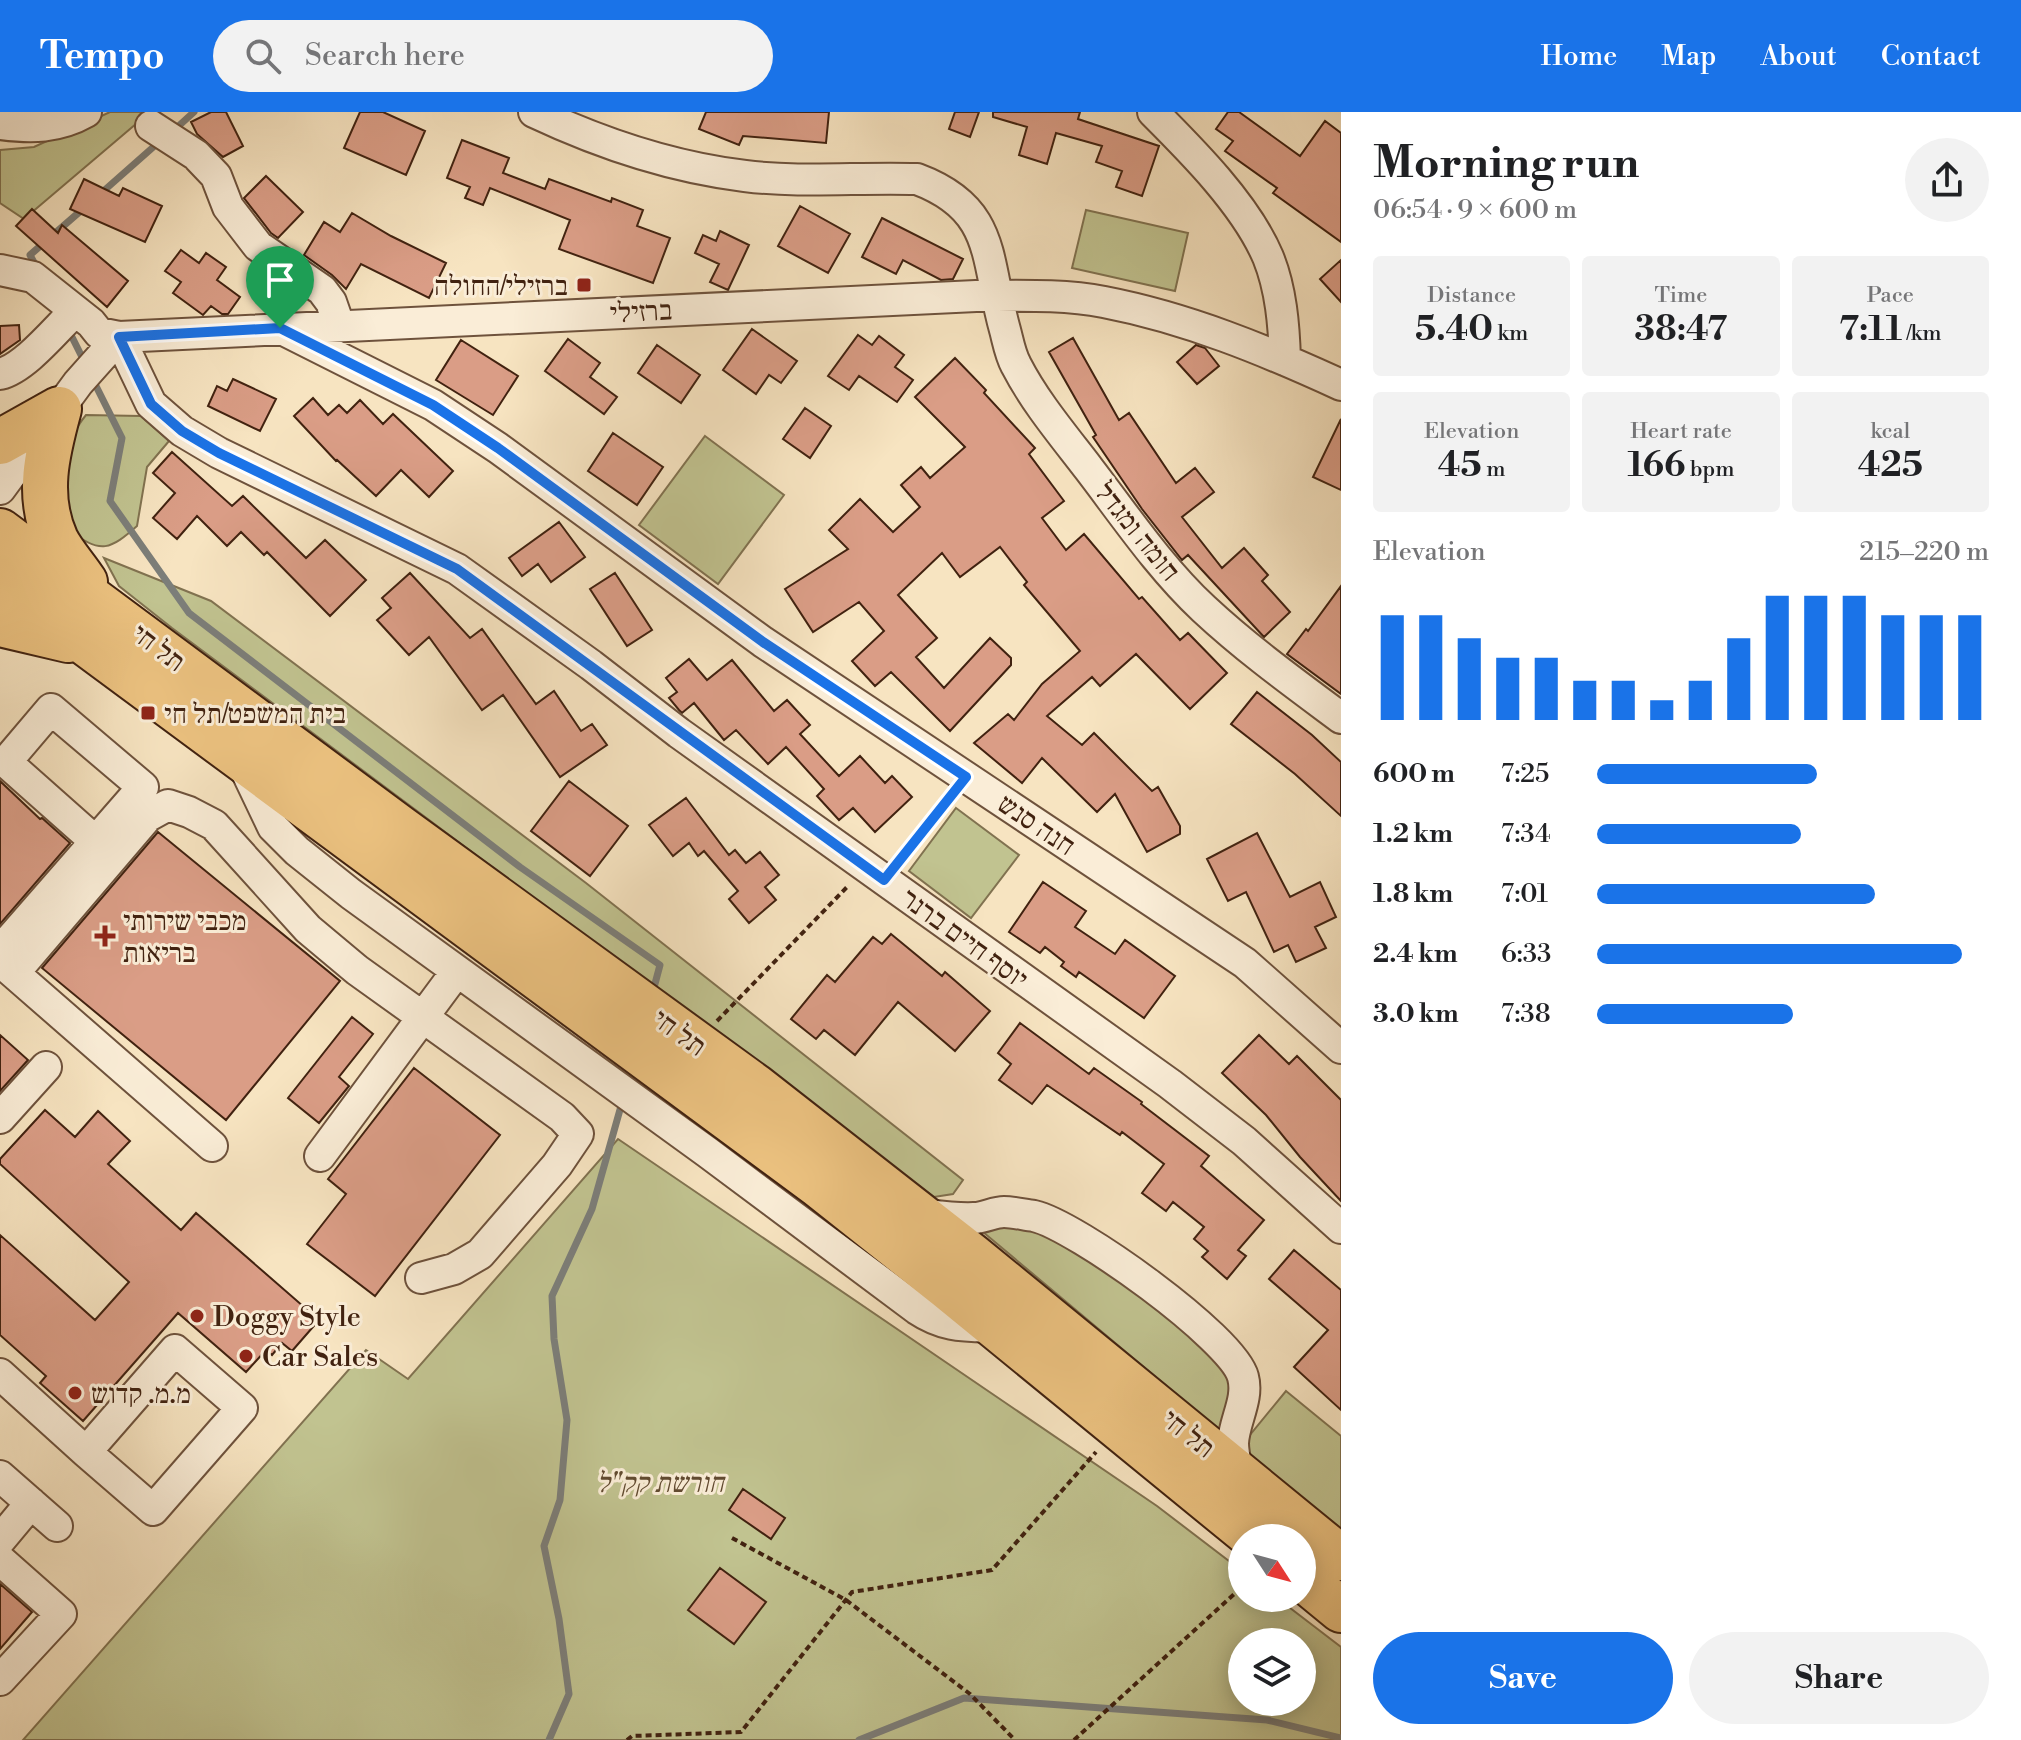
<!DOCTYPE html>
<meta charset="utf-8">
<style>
body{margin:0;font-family:"Libre Bodoni","Frank Ruhl Libre",serif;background:#f2f2f2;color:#202124;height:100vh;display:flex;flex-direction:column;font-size:30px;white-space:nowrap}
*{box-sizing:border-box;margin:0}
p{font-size:26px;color:#757577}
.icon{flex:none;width:44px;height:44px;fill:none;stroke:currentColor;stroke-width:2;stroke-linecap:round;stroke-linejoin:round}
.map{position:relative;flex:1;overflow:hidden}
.drawer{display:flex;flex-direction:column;background:#fff;width:680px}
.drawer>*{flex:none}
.needle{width:52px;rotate:126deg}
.buttons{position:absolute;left:1228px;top:1412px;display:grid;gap:16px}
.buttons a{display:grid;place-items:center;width:88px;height:88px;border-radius:50%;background:#fff;box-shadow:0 4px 20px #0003;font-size:40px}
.pin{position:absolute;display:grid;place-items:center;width:68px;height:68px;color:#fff;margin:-82px -34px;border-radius:50% 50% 50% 0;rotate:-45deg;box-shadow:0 0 8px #0007}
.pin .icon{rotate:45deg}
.round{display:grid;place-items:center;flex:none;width:84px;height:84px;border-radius:42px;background:#f2f2f2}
.headline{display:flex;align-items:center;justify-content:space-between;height:136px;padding:0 32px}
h1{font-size:44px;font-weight:800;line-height:60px}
.figures{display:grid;grid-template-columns:repeat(3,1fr);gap:12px;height:136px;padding:8px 32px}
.figures div{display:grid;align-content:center;border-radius:8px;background:#f2f2f2;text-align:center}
.figures b{font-size:34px;font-weight:800}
.figures small{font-size:22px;font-weight:400}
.figures p{font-size:22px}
.chart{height:224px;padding:16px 32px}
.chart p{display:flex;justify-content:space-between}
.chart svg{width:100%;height:144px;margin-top:8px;stroke:#1a73e8;stroke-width:6}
.action{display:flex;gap:16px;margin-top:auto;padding:16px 32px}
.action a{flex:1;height:92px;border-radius:48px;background:#1a73e8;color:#fff;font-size:32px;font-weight:800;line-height:92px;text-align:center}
.action a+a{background:#f2f2f2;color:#202124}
ul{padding:0 32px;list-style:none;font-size:26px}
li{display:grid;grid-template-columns:128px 96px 1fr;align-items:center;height:60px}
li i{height:20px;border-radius:10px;background:#1a73e8}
header{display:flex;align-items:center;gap:48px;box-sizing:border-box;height:112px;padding:0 40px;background:#1a73e8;color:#fff}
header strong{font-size:38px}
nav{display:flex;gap:44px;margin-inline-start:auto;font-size:28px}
.search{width:560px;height:72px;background:#f2f2f2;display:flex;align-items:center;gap:20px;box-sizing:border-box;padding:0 28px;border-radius:44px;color:#757577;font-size:30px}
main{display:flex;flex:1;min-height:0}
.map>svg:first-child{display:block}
.green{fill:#c1c390;stroke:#817250;stroke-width:2;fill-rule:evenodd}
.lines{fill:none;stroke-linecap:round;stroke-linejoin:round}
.stream{stroke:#7c7e79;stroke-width:7}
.building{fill:#da9d86;stroke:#412210;stroke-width:2}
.minor-casing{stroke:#6e523c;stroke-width:34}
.highway-casing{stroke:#412210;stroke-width:48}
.path{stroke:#412210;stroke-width:4;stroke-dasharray:6 4;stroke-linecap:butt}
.minor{stroke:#faedd7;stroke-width:30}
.highway{stroke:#ecc280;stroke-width:44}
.route-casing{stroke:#fff;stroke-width:16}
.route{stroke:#1a73e8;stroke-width:10}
.poi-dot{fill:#8f2418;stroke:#faedd7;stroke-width:3}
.labels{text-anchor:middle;stroke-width:6;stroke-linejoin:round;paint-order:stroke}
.poi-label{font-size:28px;fill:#412210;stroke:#faedd7;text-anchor:start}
.street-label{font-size:28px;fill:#412210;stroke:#faedd7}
.park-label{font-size:28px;font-style:italic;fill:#614a30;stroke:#faedd7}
</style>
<header>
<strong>Tempo</strong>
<div class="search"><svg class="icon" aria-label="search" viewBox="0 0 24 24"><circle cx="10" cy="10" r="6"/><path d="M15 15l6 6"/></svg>Search here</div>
<nav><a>Home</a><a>Map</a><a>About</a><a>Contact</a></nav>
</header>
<main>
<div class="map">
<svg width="1341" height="1628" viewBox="0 0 1341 1628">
<rect width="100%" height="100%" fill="#f7e4c1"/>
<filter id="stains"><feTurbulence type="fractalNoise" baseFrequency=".0025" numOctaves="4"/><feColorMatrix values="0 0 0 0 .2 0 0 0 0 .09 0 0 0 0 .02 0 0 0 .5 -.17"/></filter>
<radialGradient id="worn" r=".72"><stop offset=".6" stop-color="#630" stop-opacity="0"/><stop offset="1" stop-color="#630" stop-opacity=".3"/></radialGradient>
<!-- green -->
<path class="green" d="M110 0H150L24 107 0 91V38L34 35Z
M1086 98 1188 121 1175 179 1072 156Z
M86 303 141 304 169 329 147 355 137 414C111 437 100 443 71 419 65 377 56 339 86 303Z
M705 324 784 383 718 472 639 413Z
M104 446 211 489 586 771 963 1068 953 1082 934 1085 172 516 119 474Z
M956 696 1019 743 971 806 909 759Z
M618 1027 1157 1394 1242 1459V1486H1277L1341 1535V1628H23L366 1238 408 1267ZM1242 1530H1302V1590H1242Z
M1035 1113 1155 1187 1235 1266 1226 1324 977 1115Z
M1286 1279 1341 1324V1417L1240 1335Z"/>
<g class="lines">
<!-- stream -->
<path class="stream" d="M172 20 194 0
M99 83 159 30
M38 158 30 143 84 96
M69 219 85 251
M92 266 122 326 110 389 189 501 520 755 660 853 652 883
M549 1628 569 1582 559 1507 544 1434 560 1388 567 1308 554 1227 552 1184 592 1097 623 987
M859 1628 964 1586 1267 1608 1341 1626"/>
</g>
<!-- building -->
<path class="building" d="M211 0H226L243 34 223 45 197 22 191 10Z
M360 0H383L425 19 406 63 344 36Z
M706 0H829L826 31 743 24 739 33 699 17Z
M955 0H979L970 25 949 17Z
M993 0H1080L1078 7 1159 34 1142 84 1116 75 1122 59 1096 50 1102 34 1056 21 1047 52 1019 43 1027 15 993 5Z
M1228 0H1239L1300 44 1325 9 1341 21V130L1273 81 1277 76 1225 39 1233 29 1216 17Z
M462 28 509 46 503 61 545 77 549 67 611 90 612 86 643 98 637 114 670 126 653 171 559 137 570 108 490 76 483 93 465 86 470 75 447 66Z
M266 64 303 100 278 126 271 121 244 86Z
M84 67 119 84 123 76 162 94 145 130 70 97Z
M800 94 850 122 828 161 778 134Z
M32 97 58 121 62 113 128 169 107 195 16 114Z
M352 101 391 124 446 151 429 186 361 152 346 177 332 163 304 143 324 110 340 120Z
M882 106 963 147 953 167 941 168 903 148 896 162 862 145Z
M720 119 749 133 728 178 710 170 719 152 695 141 703 123 716 129Z
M181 138 199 151 206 141 226 155 217 168 240 185 228 202H222L211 194 203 203 173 181 181 170 165 159Z
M1341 148V190L1320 167Z
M19 213 20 228 0 242V214Z
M752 217 797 249 781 271 769 263 756 282 723 258Z
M858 223 872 233 879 224 904 243 895 255 913 268 897 290 859 264 849 278 828 264Z
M1073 226 1119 308 1129 301 1176 371 1195 356 1214 380 1182 405 1222 456 1244 436 1268 463 1262 469 1290 500 1264 525 1188 443 1182 448 1142 397 1093 325 1096 323 1049 240Z
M568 227 600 251 590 265 617 285 604 302 545 259Z
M461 228 518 264 493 303 436 268Z
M657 233 700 263 681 291 638 261Z
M1196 233 1205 236 1219 254 1197 272 1177 250Z
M955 246 986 278 984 281 1035 336 1029 342 1064 389 1042 406 1066 438 1084 422 1139 487 1142 485 1180 528 1188 521 1227 561 1190 597 1136 542 1100 574 1092 565 1047 604 1082 633 1094 621 1152 679 1158 675 1180 714V722L1147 740 1115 682 1097 700 1042 646 1022 671 974 631 1008 602 1014 608 1042 572 1080 539 1024 473 1027 470 1000 435 960 465 942 441 898 483 937 526 916 545 944 576 990 526 1011 546V553L950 619 891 560 875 574 852 549 884 519 859 490 813 520 785 477 848 437 829 418 860 387 893 420 920 395 901 373 921 355 930 366 965 335 915 285Z
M233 267 276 287 260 319 208 294 217 274 227 279Z
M313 286 328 303 339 293 347 301 360 288 383 312 393 302 453 359 429 385 401 358 376 384 337 348 336 349 294 304Z
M805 296 831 314 810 346 783 327Z
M1341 307V378L1313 365Z
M613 321 663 355 637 393 588 359Z
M172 340 232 394 243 384 306 446 325 428 366 468 330 504 267 440 264 443 241 420 227 434 197 404 177 427 153 406 175 381 153 361Z
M559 410 585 445 551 470 538 452 522 464 509 446Z
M410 461 470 526 482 517 536 592 554 579 581 619 592 612 607 633 560 665 503 583 482 598 429 525 409 543 377 508 391 496 382 486Z
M615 461 652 518 627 534 590 477Z
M1341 474V582L1287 542 1306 517 1308 519Z
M689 547 707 568 732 548 774 599 787 588 810 613 800 622 839 664 860 644 885 671 892 664 912 685 875 720 853 696 839 708 817 684 824 677 786 635 768 652 736 618 724 628 694 591 682 601 679 598 669 586 677 580 666 566Z
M1257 580 1312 623 1341 650V704L1295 662 1231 612Z
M0 669 40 707 42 706 70 731 0 812Z
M569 669 628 714 590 764 531 719Z
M686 686 729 743 735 738 746 751 760 740 779 763 765 775 776 788 749 811 729 787 738 779 704 739 698 744 689 731 673 744 649 713Z
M158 720 340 869 226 1008 42 856Z
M1257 721 1290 785 1320 770 1336 805 1315 815 1326 836 1296 850 1288 833 1274 840 1246 780 1228 789 1207 747Z
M1043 770 1086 799 1075 815 1115 842 1125 828 1175 864 1144 906 1079 860 1076 865 1061 854 1064 850 1045 835 1040 841 1009 820Z
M891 822 942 864 945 860 990 899 955 939 898 890 855 943 824 918 816 927 791 907 827 863 835 870 873 825 882 832Z
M352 905 373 922 339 965 349 974 319 1011 288 986Z
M1020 911 1089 962 1094 956 1142 990 1141 992 1209 1044 1201 1054 1264 1108 1238 1138 1246 1144 1227 1167 1202 1145 1208 1139 1194 1127 1204 1115 1173 1090 1166 1099 1142 1081 1164 1052 1122 1020 1120 1023 1047 973 1032 992 999 968 1011 952 998 941Z
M0 923 28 948 0 979Z
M1259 923 1289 952 1297 944 1341 988V1089L1300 1045 1266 1003 1222 961Z
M414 956 500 1023 375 1184 307 1132 346 1082 328 1067Z
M45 998 75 1025 98 999 130 1029 108 1052 181 1118 196 1101 319 1208 292 1239 282 1231 272 1243 266 1238 246 1260 178 1201 83 1309 40 1271 46 1264 0 1223V1123L95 1208 129 1170 0 1052V1047Z
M1294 1138 1341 1178V1298L1294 1255 1328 1218 1269 1167Z
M743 1377 785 1406 771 1427 729 1398Z
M720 1456 766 1490 734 1532 688 1498Z
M0 1472 32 1500 0 1537Z"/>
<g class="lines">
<defs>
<path id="minor" d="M534 0C602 32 670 55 745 64 801 71 860 65 917 67 997 97 985 147 1005 218 1008 229 1010 242 1016 253 1035 290 1063 323 1089 357 1125 404 1160 456 1204 497 1247 537 1294 571 1341 606
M1153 0C1192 39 1246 93 1268 145 1281 177 1284 213 1285 248
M0 12C31 16 58 16 86 0
M151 14 196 43 216 64 228 95 258 134 322 178 331 190 339 213
M0 158 33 165 91 211 99 221 119 225 151 292 182 319 219 341 457 457 591 553 679 621 1170 972 1244 1029 1341 1116
M282 217 433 293 498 336 763 530 1245 851 1341 936
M0 262C25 256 56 217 75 199
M0 377 78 271 119 225 976 184C1019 184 1062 182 1104 190 1187 206 1265 238 1341 273
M241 648 273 715 297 739 351 782 707 1040 917 1197C944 1215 964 1214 995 1215
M0 839 143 675 51 597 6 650 95 729
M0 849 212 1034
M14 861 148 704 168 693 189 700 214 713 308 817 357 858 562 1005 578 1022 557 1053 480 1142 454 1157 421 1166
M0 1006 46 955
M320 1044 457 859
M920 1102C937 1104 956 1107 974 1106 984 1106 994 1100 1004 1100 1013 1100 1025 1103 1034 1104 1075 1113 1233 1226 1243 1265 1249 1287 1234 1309 1233 1331 1233 1341 1236 1351 1237 1361
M175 1238 242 1296 153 1398 86 1340Z
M0 1262 86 1340
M0 1364 57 1414
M0 1428 31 1391
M0 1448 61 1502 0 1568"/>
<path id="highway" d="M59 297C47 341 36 384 56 428 63 442 76 456 85 470
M0 330 59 297
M0 419 400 716 756 975 972 1144 1341 1446
M0 468 817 1072 947 1175 1254 1426
M0 512 68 528
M1302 1466 1341 1498"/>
</defs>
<!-- minor casing -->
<use href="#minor" class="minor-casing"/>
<!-- highway casing -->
<use href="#highway" class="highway-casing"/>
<!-- path -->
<path class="path" d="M901 747 950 685
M717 909 848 774
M732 1426 846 1488 970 1582 1015 1628
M627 1628 632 1624 741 1620 852 1480 992 1458 1096 1340
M1074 1628 1242 1475"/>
<!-- minor -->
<use href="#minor" class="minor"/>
<!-- highway -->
<use href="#highway" class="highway"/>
</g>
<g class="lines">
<defs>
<path id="route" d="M280 216 433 293 498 336 763 530 966 665 884 768 457 457 219 341 182 319 151 292 119 225Z"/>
</defs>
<!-- route casing -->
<use href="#route" class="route-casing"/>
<!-- route -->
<use href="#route" class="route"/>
</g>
<!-- markers -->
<g class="poi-dot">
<rect x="576" y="165" width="16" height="16" rx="4"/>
<rect x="140" y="593" width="16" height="16" rx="4"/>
<path d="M101 812h8v8h8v8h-8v8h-8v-8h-8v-8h8z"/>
<circle cx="197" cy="1204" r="8"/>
<circle cx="246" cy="1244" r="8"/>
<circle cx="75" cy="1281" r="8"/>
</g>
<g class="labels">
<!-- poi labels -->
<g class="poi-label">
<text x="568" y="183" text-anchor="end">ברזילי/החולה</text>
<text x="164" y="611">בית המשפט/תל חי</text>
<text x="123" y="818">מכבי שירותי<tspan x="123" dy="32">בריאות</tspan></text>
<text x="213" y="1214">Doggy Style</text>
<text x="262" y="1254">Car Sales</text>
<text x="91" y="1291">מ.מ. קדוש</text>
</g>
<!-- street labels -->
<g class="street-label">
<text transform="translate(641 199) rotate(-3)" y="10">ברזילי</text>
<text transform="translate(1138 419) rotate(51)" y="10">חומה ומגדל</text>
<text transform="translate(159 535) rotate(37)" y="10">תל חי</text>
<text transform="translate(1037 712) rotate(34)" y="10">חנה סנש</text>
<text transform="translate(965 826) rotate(36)" y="10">יוסף חיים ברנר</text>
<text transform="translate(680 920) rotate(36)" y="10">תל חי</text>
<text transform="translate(1189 1321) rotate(39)" y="10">תל חי</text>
</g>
<!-- park labels -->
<g class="park-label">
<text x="660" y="1380">חורשת קק"ל</text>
</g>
</g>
<rect width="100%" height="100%" filter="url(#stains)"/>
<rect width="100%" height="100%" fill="url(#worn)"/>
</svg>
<div class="buttons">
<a><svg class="needle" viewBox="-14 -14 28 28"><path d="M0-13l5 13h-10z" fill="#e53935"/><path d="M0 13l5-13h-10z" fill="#757577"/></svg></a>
<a><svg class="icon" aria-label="layers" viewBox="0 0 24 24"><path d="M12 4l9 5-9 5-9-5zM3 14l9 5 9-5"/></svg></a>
</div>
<div class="pin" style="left:280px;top:216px;background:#1e9e55"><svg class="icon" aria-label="arrive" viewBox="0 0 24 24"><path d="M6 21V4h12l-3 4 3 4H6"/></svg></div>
</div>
<section class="drawer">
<div class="headline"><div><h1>Morning run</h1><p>06:54 · 9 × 600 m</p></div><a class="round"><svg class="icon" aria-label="share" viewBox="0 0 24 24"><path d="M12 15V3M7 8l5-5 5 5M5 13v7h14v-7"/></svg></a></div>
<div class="figures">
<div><p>Distance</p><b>5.40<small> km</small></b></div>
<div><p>Time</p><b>38:47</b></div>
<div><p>Pace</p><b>7:11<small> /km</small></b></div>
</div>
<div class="figures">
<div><p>Elevation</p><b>45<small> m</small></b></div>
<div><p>Heart rate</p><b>166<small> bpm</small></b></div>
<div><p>kcal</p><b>425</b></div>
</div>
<div class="chart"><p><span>Elevation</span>215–220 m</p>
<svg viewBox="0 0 160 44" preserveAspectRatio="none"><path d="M5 44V12M15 44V12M25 44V19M35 44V25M45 44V25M55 44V32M65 44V32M75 44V38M85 44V32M95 44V19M105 44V6M115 44V6M125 44V6M135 44V12M145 44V12M155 44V12"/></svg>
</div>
<ul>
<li><b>600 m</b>7:25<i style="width:56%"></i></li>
<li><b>1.2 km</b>7:34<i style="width:52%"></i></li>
<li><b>1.8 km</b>7:01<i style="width:71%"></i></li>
<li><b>2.4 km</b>6:33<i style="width:93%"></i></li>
<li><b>3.0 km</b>7:38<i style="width:50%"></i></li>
</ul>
<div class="action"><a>Save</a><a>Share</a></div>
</section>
</main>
